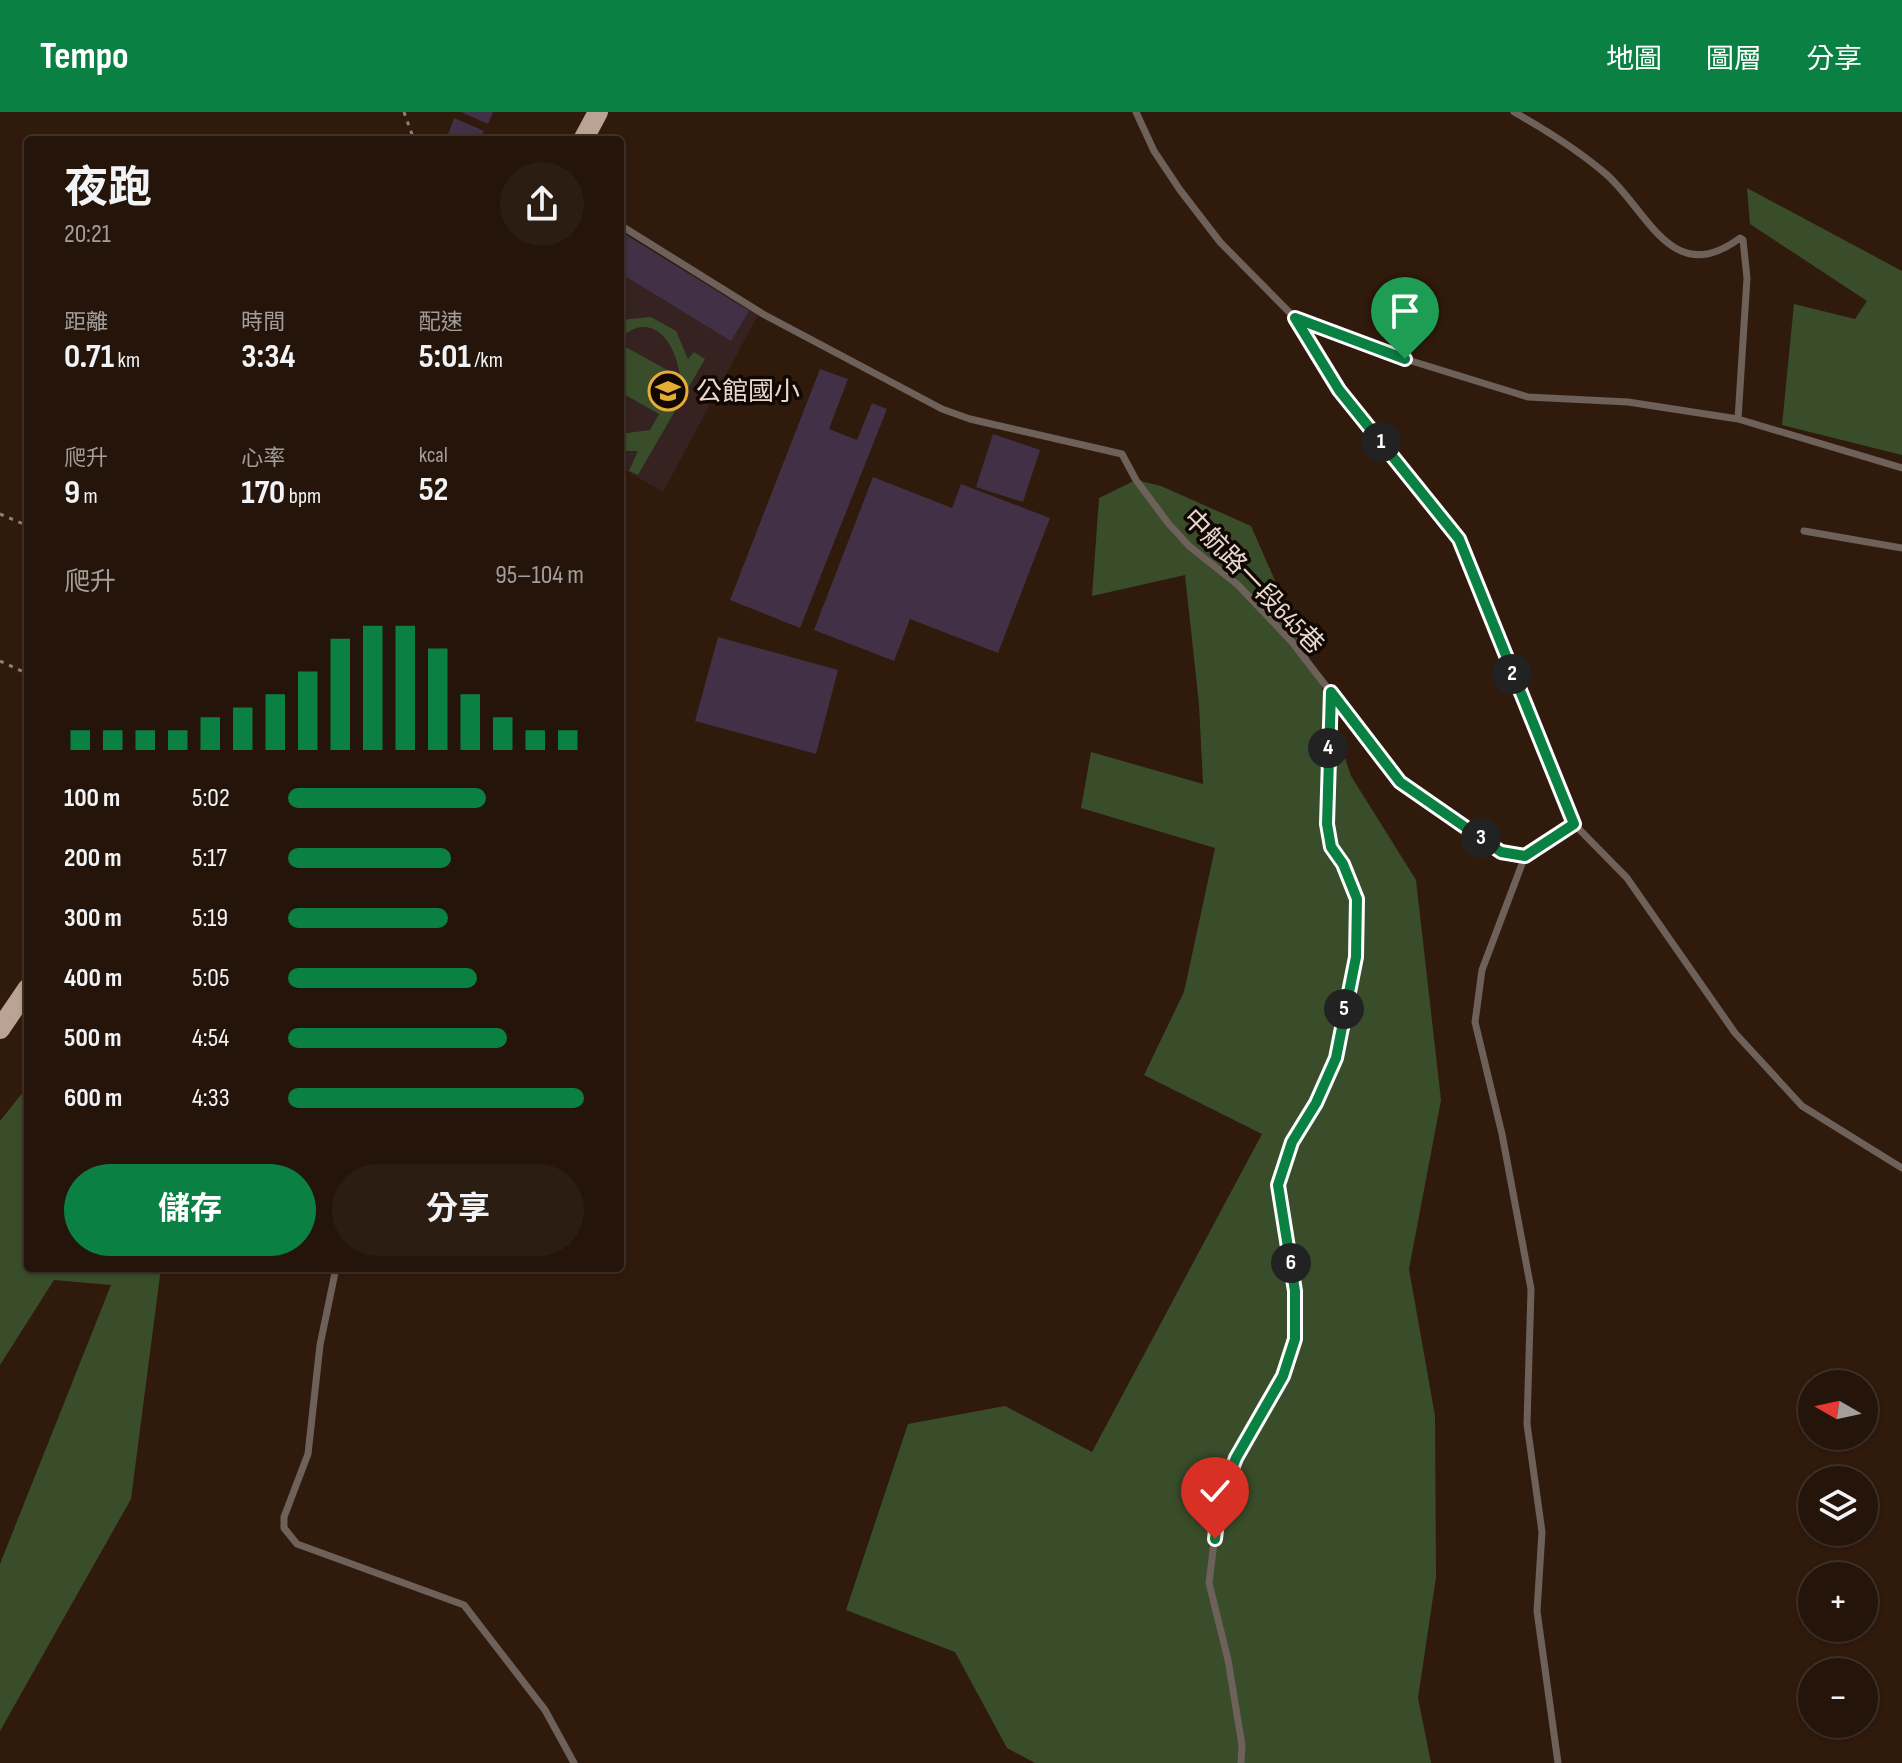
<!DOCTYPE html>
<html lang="zh-TW">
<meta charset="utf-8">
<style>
body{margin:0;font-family:"Sofia Sans Condensed","Noto Sans TC",sans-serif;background:#2c1d12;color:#f1f3f6;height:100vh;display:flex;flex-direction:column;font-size:30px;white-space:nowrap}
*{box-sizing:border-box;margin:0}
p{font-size:26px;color:#a39e9c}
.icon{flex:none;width:44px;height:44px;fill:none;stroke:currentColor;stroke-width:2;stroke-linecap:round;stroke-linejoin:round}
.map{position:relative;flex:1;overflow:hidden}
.side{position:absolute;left:24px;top:24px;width:600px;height:1136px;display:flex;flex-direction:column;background:#241409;border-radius:8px;box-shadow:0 2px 6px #0004,0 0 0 2px #41332a}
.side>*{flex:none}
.needle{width:52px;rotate:279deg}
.tools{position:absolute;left:1798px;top:1258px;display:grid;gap:16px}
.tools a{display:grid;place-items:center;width:80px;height:80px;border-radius:50%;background:#241409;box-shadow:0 2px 6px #0004,0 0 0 2px #41332a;font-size:40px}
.pin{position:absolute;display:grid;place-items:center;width:68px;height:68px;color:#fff;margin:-82px -34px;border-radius:50% 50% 50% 0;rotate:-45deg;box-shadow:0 0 8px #0007}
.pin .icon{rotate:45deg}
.km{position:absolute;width:40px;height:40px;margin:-20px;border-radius:50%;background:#222;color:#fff;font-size:22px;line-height:40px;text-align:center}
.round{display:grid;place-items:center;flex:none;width:84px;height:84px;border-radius:42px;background:#2c1d12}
.head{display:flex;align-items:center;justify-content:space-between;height:136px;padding:0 40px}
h1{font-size:44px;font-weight:700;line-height:60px}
.metrics{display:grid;grid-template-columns:repeat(3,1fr);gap:12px;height:136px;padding:8px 40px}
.metrics div{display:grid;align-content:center}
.metrics b{font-size:34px;font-weight:700}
.metrics small{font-size:22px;font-weight:400}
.metrics p{font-size:22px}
.chart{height:224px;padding:16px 40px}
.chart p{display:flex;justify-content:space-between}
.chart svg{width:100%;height:144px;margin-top:8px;stroke:#0b8043;stroke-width:6}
.primary-button{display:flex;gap:16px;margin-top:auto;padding:16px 40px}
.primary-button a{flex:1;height:92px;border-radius:48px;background:#0b8043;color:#fff;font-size:32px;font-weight:700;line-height:92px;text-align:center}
.primary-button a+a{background:#2c1d12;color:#f1f3f6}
ul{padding:0 40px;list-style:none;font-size:26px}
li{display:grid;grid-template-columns:128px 96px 1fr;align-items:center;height:60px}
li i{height:20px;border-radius:10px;background:#0b8043}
header{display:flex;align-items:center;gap:48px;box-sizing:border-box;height:112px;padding:0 40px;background:#0b8043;color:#fff}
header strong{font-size:38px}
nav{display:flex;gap:44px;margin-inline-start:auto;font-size:28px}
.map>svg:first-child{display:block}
.education{fill:#352221}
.green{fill:#394d2a}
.building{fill:#413046}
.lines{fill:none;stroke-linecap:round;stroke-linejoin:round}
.path{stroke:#927f74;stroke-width:3;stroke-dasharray:4 6;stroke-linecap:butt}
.lane{stroke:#6d615a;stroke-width:7}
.primary{stroke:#bba393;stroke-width:20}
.route-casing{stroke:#fff;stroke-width:16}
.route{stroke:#0b8043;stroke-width:10}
.labels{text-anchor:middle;stroke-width:7;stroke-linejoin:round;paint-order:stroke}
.poi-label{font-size:26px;fill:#e7d8cf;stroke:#110803;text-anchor:start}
.street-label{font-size:26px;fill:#e7d8cf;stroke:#110803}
</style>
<header>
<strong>Tempo</strong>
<nav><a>地圖</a><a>圖層</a><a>分享</a></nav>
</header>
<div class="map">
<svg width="1902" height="1651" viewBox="0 0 1902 1651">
<rect width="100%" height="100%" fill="#301a0c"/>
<!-- education -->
<path class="education" d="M620 120 758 203 663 380 620 355Z"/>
<!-- green -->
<path class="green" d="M1747 76 1902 159V343L1782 313 1794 192 1855 207 1867 189 1750 112Z
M651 205 676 219 688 247 694 240 705 247 638 363 629 359 638 339H620V322L650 318 659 302 620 280V237L622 233 680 265C677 234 654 196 620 226V208Z
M1136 368 1161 374 1251 414 1321 573 1351 664 1416 768 1441 988 1409 1157 1435 1304 1436 1465 1418 1586 1431 1651H1035L1007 1636 955 1540 846 1498 908 1312 1005 1294 1092 1340 1262 1022 1144 963 1184 880 1215 736 1081 696 1091 640 1203 672 1199 592 1185 463 1092 484 1099 386Z
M28 974V1156H161L131 1387 0 1619V1452L111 1173 54 1168 0 1253V1009Z"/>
<!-- building -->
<path class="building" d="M461 0H493L488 12Z
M454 6 484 19 480 28H446Z
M620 119 749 199 731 229 620 161Z
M820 257 848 267 829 317 857 328 872 291 887 297 800 516 730 488Z
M993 322 1040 338 1023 390 976 375Z
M873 365 952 396 961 372 1050 406 998 541 910 507 894 549 814 518Z
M718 525 838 558 816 642 695 609Z"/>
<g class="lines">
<!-- path -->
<path class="path" d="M404 0 414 28
M0 402 28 414
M0 549 28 562"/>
<!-- lane -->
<path class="lane" d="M1136 0 1154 39 1180 78 1220 130 1295 206 1339 278 1459 427 1574 712
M1514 0C1546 18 1578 38 1606 62 1648 99 1672 177 1740 126L1743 128 1747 166 1738 307
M620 113 763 202 942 297 970 307 1122 342 1136 368 1168 411 1189 434 1238 473 1292 530 1400 670 1501 740 1525 744 1574 712 1627 766 1735 921 1802 994 1902 1056
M1298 207 1405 247 1528 285 1628 290 1738 307 1902 356
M1804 419 1902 436
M1525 744 1482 858 1475 910 1502 1022 1531 1177 1527 1312 1542 1420 1537 1499 1558 1651
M336 1156 320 1233 308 1342 284 1405V1416L297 1432 464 1493 545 1598 574 1651
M1241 1651 1242 1633 1228 1548 1209 1471 1219 1390 1236 1346 1283 1264 1295 1227V1179L1278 1073 1292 1030 1316 991 1336 946 1356 845 1357 787 1343 752 1331 735 1327 712 1331 580"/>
<!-- primary -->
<path class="primary" d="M583 28 598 0
M0 917 28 876"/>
</g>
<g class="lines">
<defs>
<path id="route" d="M1215 1427 1219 1390 1236 1346 1283 1264 1295 1227V1179L1278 1073 1292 1030 1316 991 1336 946 1356 845 1357 787 1343 752 1331 735 1327 712 1331 580 1400 670 1501 740 1525 744 1574 712 1459 427 1339 278 1295 206 1405 247"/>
</defs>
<!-- route casing -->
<use href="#route" class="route-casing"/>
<!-- route -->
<use href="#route" class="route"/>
</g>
<!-- icons -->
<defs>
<symbol id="school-ring" viewBox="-11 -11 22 22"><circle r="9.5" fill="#110803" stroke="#e5ad35" stroke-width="1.5"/><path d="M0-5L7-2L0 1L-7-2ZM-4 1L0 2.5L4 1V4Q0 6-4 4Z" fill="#e5ad35"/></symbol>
</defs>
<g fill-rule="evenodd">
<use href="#school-ring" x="646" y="257" width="44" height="44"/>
</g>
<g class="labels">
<!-- poi labels -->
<g class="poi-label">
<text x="696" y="288">公館國小</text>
</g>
<!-- street labels -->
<g class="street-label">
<text transform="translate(1254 469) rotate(46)" y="9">中航路一段645巷</text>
</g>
</g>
</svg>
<div class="tools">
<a><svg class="needle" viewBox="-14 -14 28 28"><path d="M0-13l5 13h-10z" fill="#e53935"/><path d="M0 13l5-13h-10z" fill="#a39e9c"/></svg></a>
<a><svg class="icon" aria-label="layers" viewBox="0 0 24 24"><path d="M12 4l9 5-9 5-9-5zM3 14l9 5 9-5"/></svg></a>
<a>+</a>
<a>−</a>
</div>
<div class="pin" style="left:1405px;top:247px;background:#1e9e55"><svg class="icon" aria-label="arrive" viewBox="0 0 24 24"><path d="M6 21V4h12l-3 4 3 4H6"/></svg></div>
<div class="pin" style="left:1215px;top:1427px;background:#d93025"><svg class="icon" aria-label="check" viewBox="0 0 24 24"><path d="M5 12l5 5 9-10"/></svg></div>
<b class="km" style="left:1381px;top:330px">1</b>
<b class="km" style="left:1512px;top:562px">2</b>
<b class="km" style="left:1481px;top:726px">3</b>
<b class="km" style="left:1328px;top:636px">4</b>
<b class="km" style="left:1344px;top:897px">5</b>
<b class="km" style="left:1291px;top:1151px">6</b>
<section class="side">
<div class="head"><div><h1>夜跑</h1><p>20:21</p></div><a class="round"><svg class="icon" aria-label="share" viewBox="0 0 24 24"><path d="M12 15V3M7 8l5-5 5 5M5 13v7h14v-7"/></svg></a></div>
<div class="metrics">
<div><p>距離</p><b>0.71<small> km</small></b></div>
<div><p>時間</p><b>3:34</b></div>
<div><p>配速</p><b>5:01<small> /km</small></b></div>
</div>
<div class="metrics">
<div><p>爬升</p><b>9<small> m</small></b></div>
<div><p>心率</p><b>170<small> bpm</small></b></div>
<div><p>kcal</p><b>52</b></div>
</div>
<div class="chart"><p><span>爬升</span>95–104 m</p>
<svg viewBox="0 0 160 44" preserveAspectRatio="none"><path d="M5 44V38M15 44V38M25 44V38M35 44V38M45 44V34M55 44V31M65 44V27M75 44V20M85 44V10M95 44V6M105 44V6M115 44V13M125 44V27M135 44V34M145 44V38M155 44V38"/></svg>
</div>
<ul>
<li><b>100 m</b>5:02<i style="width:67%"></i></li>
<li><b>200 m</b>5:17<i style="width:55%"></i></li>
<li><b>300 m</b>5:19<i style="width:54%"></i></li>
<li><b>400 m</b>5:05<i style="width:64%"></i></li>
<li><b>500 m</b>4:54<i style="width:74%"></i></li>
<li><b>600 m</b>4:33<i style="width:100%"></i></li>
</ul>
<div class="primary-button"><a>儲存</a><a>分享</a></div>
</section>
</div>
